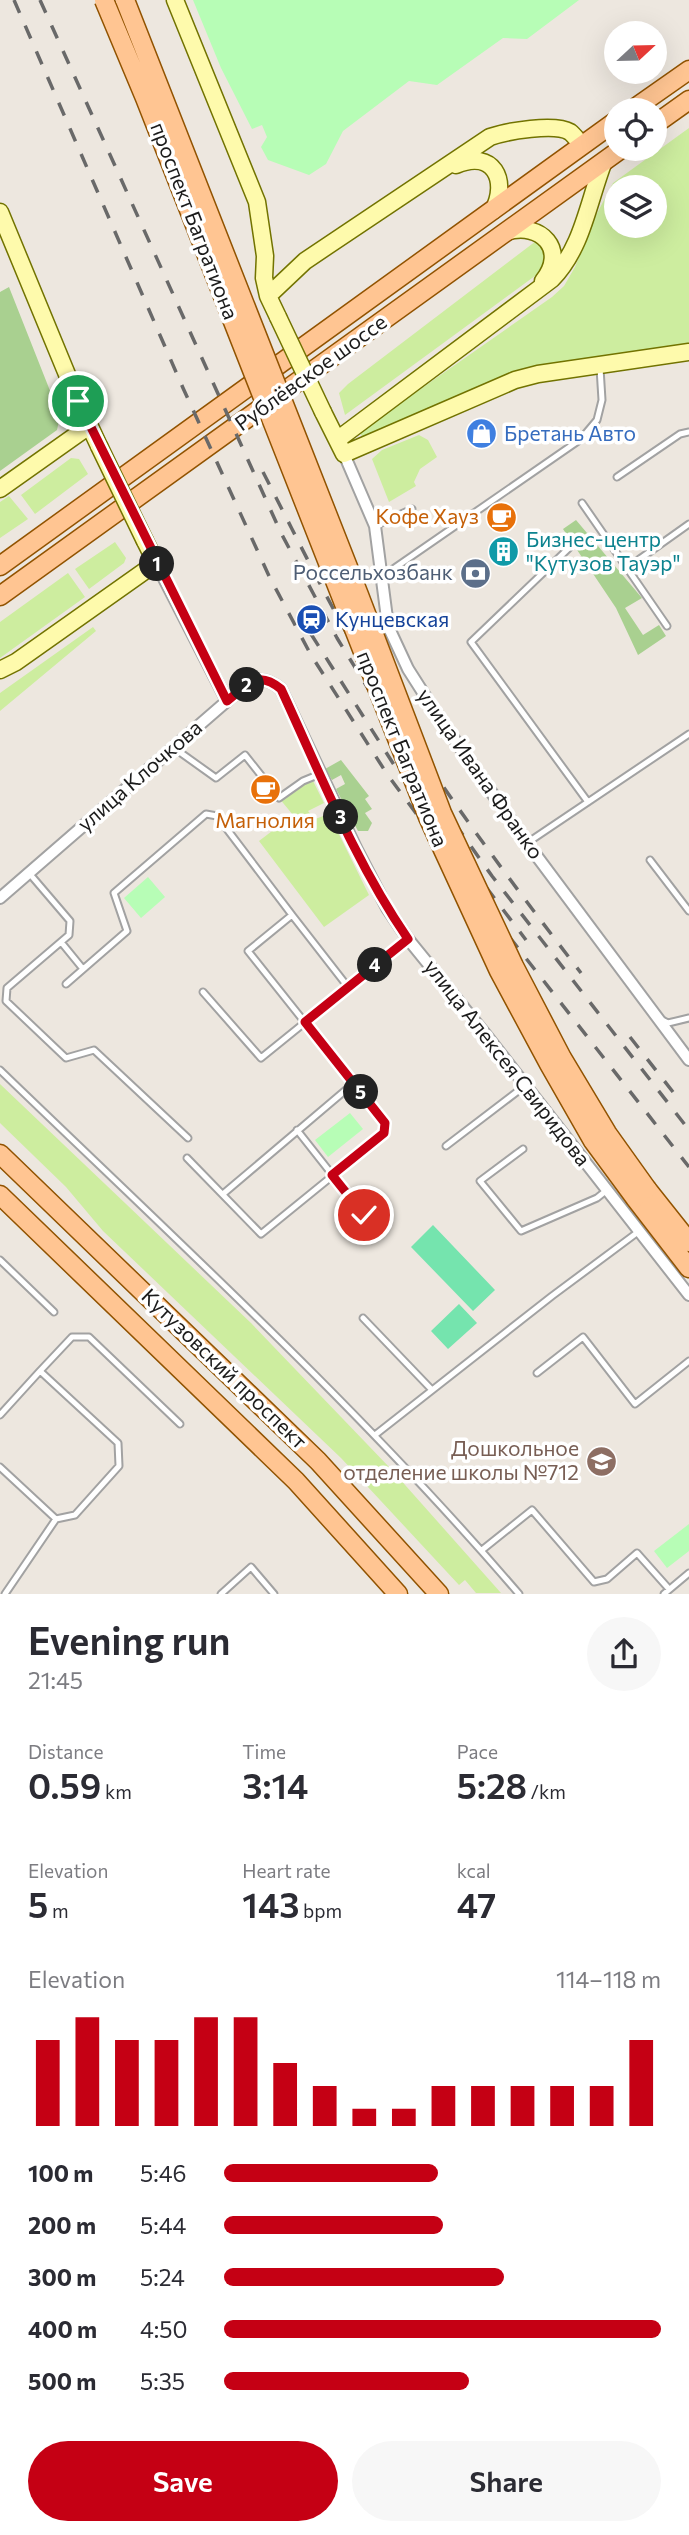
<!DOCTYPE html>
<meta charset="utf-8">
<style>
body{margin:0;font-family:Commissioner,sans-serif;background:#f7f7f7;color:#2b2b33;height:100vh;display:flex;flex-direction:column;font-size:26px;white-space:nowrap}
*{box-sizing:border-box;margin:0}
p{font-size:23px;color:#7c7c81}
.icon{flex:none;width:38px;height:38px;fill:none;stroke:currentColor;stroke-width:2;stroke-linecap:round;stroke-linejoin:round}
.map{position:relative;height:1594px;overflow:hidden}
.panel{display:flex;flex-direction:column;background:#fff;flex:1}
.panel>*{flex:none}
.needle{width:46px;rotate:68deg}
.tools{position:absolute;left:604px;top:21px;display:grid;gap:14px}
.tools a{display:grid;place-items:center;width:63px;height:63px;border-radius:50%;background:#fff;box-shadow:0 7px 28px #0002;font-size:35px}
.pin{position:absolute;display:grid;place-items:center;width:60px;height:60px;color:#fff;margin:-30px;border:4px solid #fff;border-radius:50%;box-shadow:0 2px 7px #0007}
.km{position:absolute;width:35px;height:35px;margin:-18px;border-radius:50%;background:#222;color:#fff;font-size:19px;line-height:35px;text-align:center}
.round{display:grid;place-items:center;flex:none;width:74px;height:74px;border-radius:37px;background:#f7f7f7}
.summary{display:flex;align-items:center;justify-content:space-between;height:119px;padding:0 28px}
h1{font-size:38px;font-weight:600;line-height:52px}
.stats{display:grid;grid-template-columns:repeat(3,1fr);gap:10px;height:119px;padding:7px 28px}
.stats div{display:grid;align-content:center}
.stats b{font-size:35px;font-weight:600}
.stats small{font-size:19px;font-weight:400}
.stats p{font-size:19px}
.chart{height:196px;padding:14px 28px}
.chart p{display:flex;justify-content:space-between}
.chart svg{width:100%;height:126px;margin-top:7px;stroke:#c50014;stroke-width:6}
.action{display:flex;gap:14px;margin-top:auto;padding:14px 28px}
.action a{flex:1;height:80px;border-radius:42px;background:#c50014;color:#fff;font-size:28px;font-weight:600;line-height:80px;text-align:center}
.action a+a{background:#f7f7f7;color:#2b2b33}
ul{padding:0 28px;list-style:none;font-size:23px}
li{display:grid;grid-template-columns:112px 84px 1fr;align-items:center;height:52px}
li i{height:18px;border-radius:9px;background:#c50014}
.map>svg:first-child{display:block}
.grass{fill:#cded9f;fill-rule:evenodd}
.forest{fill:#a9d090}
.park{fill:#b7fdb6}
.pitch{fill:#75e4ae}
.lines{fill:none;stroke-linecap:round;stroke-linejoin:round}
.lane-casing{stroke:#a2a2a2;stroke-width:9}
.street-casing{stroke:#a2a2a2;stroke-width:14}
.secondary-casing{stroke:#727300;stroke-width:19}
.primary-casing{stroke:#915300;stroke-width:21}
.lane{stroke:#fff;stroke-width:5}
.street{stroke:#fff;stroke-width:10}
.secondary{stroke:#fefaac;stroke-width:16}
.primary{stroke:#ffc592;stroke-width:18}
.rail{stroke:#696969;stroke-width:3.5;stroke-dasharray:14 14;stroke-linecap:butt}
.secondary-bridge-casing{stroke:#727300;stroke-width:19;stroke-linecap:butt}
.primary-bridge-casing{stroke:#915300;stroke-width:21;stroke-linecap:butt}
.secondary-bridge{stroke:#fefaac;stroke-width:16}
.primary-bridge{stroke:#ffc592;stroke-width:18}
.route-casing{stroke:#fff;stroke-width:14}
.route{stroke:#c50014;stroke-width:9}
.labels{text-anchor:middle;stroke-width:7;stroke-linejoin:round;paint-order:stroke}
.street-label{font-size:21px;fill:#1b1b1b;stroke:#fff}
.shop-label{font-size:21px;fill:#366cbe;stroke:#fff;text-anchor:start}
.food-label{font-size:21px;fill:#c56008;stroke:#fff;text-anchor:end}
.culture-label{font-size:21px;fill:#0d838f;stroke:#fff;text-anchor:start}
.service-label{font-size:21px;fill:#4e5e75;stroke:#fff;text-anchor:end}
.transit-label{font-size:21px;fill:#164399;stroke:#fff;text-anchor:start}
.education-label{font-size:21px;fill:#785e54;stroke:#fff;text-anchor:end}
</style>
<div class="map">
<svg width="689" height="1594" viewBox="0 0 689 1594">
<rect width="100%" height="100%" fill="#ede7df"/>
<!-- grass -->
<path class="grass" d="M689 128V346L537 368 363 438 359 432 552 297 564 286 575 267 594 219 613 183ZM616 187H654V226H616Z
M536 241 541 245 546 258 543 270 345 415 339 393 348 384Z
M419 435 428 440 437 457 420 469 414 482 416 486 389 502 372 459 382 450Z
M71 458 79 459 88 474 35 514 21 495Z
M9 496 28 519 0 538V502Z
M115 542 126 558 124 563 89 589 75 569Z
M68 573 85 597 0 658V622Z
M93 627 96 631 0 711V693Z
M311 777 324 803 308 811 315 819 329 814 369 895 324 927 259 841 293 815 279 798Z
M0 1084 251 1323 390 1468 501 1593H476L465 1580 459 1585 341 1458 103 1231 66 1187 0 1123Z"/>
<!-- forest -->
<path class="forest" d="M9 287 60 416 57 430 0 471V292Z
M576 520 642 598 625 608 643 635 659 625 666 636 638 655 616 608 563 529Z
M341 760 369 796 365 799 372 809 365 813 372 823 368 831H358L336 789 345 784 341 775 332 780 325 769Z"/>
<!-- park -->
<path class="park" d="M193 0H579L527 39 503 38 437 85 409 81 343 131 326 164 309 175 268 160 261 147 267 137 262 125 252 129 221 68Z
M148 877 165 897 141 918 124 898Z
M350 1113 363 1129 328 1157 315 1140Z
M689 1524V1551L667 1568 654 1551Z"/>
<!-- pitch -->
<path class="pitch" d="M433 1225 495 1290 473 1311 411 1247Z
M459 1304 477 1323 448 1349 431 1331Z"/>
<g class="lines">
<defs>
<path id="lane" d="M617 477 680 434 689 432
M582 503 627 568 689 524
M375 526 412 509
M569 548 471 642 588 802
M627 568 667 626
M383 576 581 439 597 420 602 400 600 368
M174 748 216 778 245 755 279 798 303 781 320 774
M527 843 689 734
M650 860 689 911
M29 873 70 921 69 935 7 988 6 1001 66 1058 94 1050 188 1138
M292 915 348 987
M61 942 83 969
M66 984 127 931 114 893 206 814 217 816 292 915 248 951 385 1123 384 1134 261 1234 187 1158
M203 992 261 1058 408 939
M662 1020 668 1023 689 1018
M0 1070C177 1241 359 1407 519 1594
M297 1130 364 1215
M446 1146 526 1085
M523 1149 480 1181 521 1231 597 1198 607 1190
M223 1194 354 1083
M0 1260 54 1312
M363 1318 432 1390
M40 1371 72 1337H89L180 1424
M537 1373 583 1337 635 1404 689 1361
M0 1415 40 1371 118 1443 119 1466 75 1515 56 1519 5 1594
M375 1435 552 1296 638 1232
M0 1467 56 1519
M482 1550 532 1510 594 1582 607 1579 637 1553 669 1589
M221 1594 251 1567 274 1594
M664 1594 689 1573"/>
<path id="street" d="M344 454 375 526 388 626 408 669 436 713 527 843 689 1060
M227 701C247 685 257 669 281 689L356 848 387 908 408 939 486 1035 689 1295
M0 898 227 701 156 563"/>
<path id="secondary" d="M175 0 257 202 265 256 264 278 268 296 278 317
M456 165C493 149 509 180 493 211
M0 212 78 401 99 446
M506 232C541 221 568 250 543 281
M268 296 305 261 490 137C507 131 555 123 570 132 574 135 579 142 582 145
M323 412 344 454 515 380 538 374 689 352
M337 440 552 279C583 247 588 202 604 161
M0 489 89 426
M0 670 16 662 156 563 145 541"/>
<path id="primary" d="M632 110 689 70
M654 125 689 100
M0 566 616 121
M0 596 621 149
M0 1154 318 1461 439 1594
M647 1189 689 1242
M0 1195 296 1481 398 1594
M635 1198 689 1268"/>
</defs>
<!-- lane casing -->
<use href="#lane" class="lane-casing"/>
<!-- street casing -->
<use href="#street" class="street-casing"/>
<!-- secondary casing -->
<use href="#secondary" class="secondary-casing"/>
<!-- primary casing -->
<use href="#primary" class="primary-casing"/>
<!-- lane -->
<use href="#lane" class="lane"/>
<!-- street -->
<use href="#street" class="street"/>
<!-- secondary -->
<use href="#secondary" class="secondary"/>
<!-- primary -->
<use href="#primary" class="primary"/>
<!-- rail -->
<path class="rail" d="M14 0 183 388 269 576 311 655 387 774 475 893 689 1167
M40 0 281 533 337 638 426 783 492 876 689 1130
M263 472C301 546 337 621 381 692 442 790 511 882 581 973
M311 634 396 768 526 940
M630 1037 673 1092"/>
<defs>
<path id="secondary-bridge" d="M278 317 323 412
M99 446 145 541"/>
<path id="primary-bridge" d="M104 0 145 98 428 817 499 971 549 1064 593 1141 635 1198
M125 0 359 595 442 813 514 966 562 1058 607 1133 647 1189"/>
</defs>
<!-- secondary-bridge casing -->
<use href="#secondary-bridge" class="secondary-bridge-casing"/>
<!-- primary-bridge casing -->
<use href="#primary-bridge" class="primary-bridge-casing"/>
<!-- secondary-bridge -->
<use href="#secondary-bridge" class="secondary-bridge"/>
<!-- primary-bridge -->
<use href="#primary-bridge" class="primary-bridge"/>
</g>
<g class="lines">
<defs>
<path id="route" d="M78 401 227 701C247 685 257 669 281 689 320 773 355 862 408 939L305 1022 385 1123 384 1133 332 1175 364 1215"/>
</defs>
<!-- route casing -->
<use href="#route" class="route-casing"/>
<!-- route -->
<use href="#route" class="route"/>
</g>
<!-- icons -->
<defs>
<symbol id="shop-disc" viewBox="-11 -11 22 22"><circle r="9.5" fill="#3f7fe0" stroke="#fff"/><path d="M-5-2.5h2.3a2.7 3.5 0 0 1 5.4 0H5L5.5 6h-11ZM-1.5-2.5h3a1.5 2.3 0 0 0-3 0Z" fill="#fff"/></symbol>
<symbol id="cafe-disc" viewBox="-11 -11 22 22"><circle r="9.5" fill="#e8710a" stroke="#fff"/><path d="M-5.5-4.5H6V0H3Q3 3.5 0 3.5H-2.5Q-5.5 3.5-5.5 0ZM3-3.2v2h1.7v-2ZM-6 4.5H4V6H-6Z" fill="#fff"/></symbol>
<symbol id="building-disc" viewBox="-11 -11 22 22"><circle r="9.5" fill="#0f9aa8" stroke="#fff"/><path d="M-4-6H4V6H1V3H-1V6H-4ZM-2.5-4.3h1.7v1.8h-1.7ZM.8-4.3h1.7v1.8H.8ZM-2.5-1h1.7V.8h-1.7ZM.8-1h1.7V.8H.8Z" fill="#fff"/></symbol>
<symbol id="bank-disc" viewBox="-11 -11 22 22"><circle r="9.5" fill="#5c6f8a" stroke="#fff"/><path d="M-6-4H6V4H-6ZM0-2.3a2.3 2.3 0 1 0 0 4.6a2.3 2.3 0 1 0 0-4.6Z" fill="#fff"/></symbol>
<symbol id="station-disc" viewBox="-11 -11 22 22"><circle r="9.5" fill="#1a4fb4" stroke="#fff"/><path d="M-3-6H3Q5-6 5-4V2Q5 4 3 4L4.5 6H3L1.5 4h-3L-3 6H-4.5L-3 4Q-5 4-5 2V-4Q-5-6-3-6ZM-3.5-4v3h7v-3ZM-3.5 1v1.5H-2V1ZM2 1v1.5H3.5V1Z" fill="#fff"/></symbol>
<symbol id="school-disc" viewBox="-11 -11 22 22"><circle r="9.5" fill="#8d6e63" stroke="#fff"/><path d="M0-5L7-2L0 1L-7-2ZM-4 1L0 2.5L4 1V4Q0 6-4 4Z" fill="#fff"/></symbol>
</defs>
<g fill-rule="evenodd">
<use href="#shop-disc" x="464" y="416" width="35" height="35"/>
<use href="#cafe-disc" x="484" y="500" width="35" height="35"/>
<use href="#building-disc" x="486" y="534" width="35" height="35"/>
<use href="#bank-disc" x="458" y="556" width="35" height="35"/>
<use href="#station-disc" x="294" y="602" width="35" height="35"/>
<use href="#cafe-disc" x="248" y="772" width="35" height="35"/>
<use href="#school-disc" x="584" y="1444" width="35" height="35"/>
</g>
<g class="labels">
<!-- street labels -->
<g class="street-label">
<text transform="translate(194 221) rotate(69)" y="7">проспект Багратиона</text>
<text transform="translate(311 373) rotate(-36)" y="7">Рублёвское шоссе</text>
<text transform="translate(402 749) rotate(68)" y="7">проспект Багратиона</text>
<text transform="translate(480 774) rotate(55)" y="7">улица Ивана Франко</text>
<text transform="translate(140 776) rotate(-41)" y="7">улица Клочкова</text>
<text transform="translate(507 1063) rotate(52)" y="7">улица Алексея Свиридова</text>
<text transform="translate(224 1369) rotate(44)" y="7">Кутузовский проспект</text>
</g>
<!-- shop labels -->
<g class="shop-label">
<text x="504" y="441">Бретань Авто</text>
</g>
<!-- food labels -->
<g class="food-label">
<text x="479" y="524">Кофе Хауз</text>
<text x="265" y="828" text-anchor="middle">Магнолия</text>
</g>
<!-- culture labels -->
<g class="culture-label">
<text x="526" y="547">Бизнес-центр<tspan x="526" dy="24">"Кутузов Тауэр"</tspan></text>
</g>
<!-- service labels -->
<g class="service-label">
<text x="453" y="580">Россельхозбанк</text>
</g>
<!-- transit labels -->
<g class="transit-label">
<text x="335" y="627">Кунцевская</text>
</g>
<!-- education labels -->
<g class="education-label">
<text x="579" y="1456">Дошкольное<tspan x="579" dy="24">отделение школы №712</tspan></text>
</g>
</g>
</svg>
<div class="tools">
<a><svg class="needle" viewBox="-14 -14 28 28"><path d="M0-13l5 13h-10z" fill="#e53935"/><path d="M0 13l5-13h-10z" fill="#7c7c81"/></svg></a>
<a><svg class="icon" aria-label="locate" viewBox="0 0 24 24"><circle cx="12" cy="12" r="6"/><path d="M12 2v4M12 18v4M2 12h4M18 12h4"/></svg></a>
<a><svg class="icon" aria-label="layers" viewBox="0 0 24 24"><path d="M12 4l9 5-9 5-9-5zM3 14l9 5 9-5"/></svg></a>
</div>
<div class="pin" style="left:78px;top:401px;background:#1e9e55"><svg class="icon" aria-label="arrive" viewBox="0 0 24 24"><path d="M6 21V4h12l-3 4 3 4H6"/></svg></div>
<div class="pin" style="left:364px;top:1215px;background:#d93025"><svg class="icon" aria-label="check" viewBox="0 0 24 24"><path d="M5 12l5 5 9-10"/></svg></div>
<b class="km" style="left:157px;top:564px">1</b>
<b class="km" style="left:247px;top:685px">2</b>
<b class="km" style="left:341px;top:817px">3</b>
<b class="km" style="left:375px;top:965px">4</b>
<b class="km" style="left:361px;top:1092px">5</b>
</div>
<section class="panel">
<div class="summary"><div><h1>Evening run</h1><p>21:45</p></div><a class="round"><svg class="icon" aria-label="share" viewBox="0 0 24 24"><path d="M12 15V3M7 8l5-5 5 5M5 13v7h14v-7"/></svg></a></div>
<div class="stats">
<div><p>Distance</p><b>0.59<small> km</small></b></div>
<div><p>Time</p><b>3:14</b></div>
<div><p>Pace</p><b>5:28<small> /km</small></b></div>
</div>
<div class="stats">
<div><p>Elevation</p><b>5<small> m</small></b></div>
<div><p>Heart rate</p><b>143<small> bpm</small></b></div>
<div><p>kcal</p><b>47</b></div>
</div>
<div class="chart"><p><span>Elevation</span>114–118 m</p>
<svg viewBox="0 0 160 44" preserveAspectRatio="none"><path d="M5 44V14M15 44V6M25 44V14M35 44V14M45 44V6M55 44V6M65 44V22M75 44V30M85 44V38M95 44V38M105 44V30M115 44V30M125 44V30M135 44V30M145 44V30M155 44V14"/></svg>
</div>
<ul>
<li><b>100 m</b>5:46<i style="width:49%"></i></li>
<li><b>200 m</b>5:44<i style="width:50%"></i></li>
<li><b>300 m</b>5:24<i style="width:64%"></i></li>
<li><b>400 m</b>4:50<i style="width:100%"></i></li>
<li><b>500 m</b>5:35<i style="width:56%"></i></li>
</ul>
<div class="action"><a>Save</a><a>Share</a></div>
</section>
